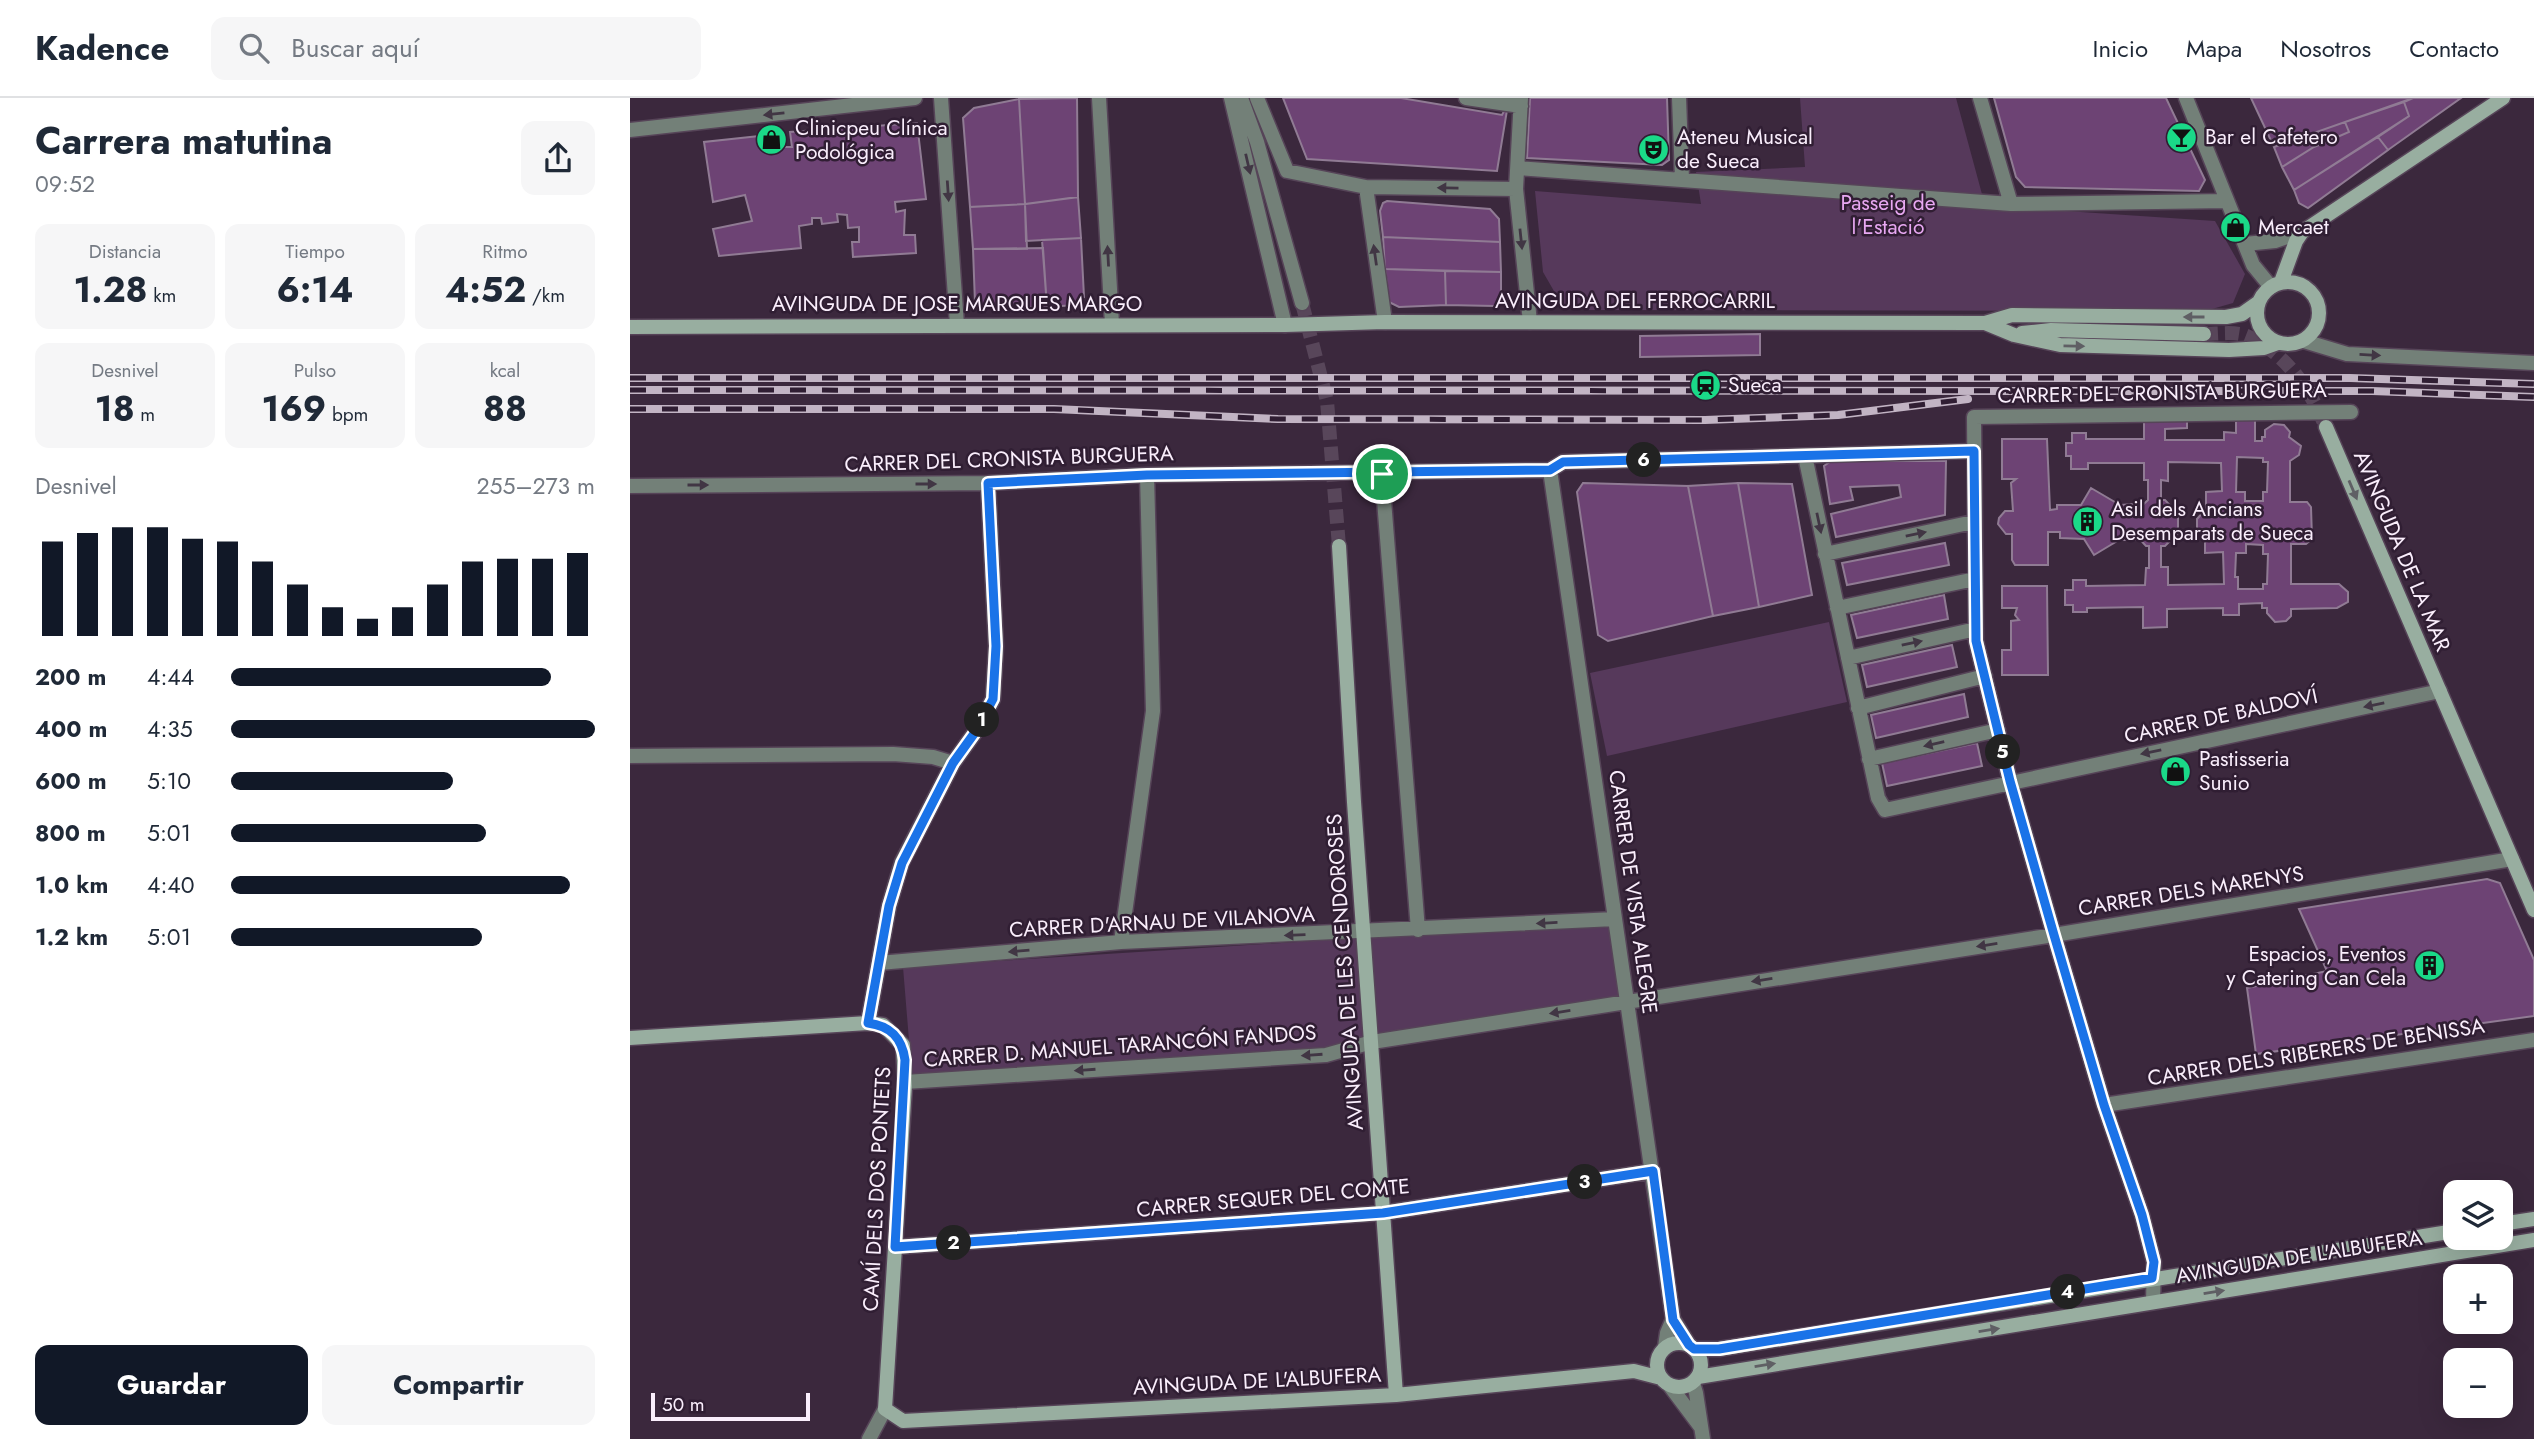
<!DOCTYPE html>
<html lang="es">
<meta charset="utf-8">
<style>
body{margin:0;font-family:Jost,sans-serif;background:#f6f6f7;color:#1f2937;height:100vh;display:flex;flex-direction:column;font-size:26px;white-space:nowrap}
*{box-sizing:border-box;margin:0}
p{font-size:23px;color:#747a83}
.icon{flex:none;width:38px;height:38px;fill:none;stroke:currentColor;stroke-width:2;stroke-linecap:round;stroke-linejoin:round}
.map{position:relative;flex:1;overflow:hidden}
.sheet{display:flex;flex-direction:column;background:#fff;width:630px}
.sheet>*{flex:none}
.buttons{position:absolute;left:1813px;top:1082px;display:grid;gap:14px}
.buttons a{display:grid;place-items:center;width:70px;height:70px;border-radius:14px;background:#fff;box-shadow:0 7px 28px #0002;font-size:35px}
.scale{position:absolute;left:21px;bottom:18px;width:159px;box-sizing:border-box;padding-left:7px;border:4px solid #faeefc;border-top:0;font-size:19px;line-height:24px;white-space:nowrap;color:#faeefc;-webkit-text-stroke:5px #301e33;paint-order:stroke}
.pin{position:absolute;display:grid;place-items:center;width:60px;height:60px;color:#fff;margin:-30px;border:4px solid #fff;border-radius:50%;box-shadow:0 2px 7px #0007}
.km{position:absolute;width:35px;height:35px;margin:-18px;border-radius:50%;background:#222;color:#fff;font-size:19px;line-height:35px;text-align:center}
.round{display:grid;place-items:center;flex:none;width:74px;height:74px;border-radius:14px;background:#f6f6f7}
.head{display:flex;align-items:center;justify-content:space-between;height:119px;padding:0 35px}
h1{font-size:38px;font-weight:700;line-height:52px}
.stats{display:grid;grid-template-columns:repeat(3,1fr);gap:10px;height:119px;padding:7px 35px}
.stats div{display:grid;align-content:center;border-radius:14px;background:#f6f6f7;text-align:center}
.stats b{font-size:35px;font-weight:700}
.stats small{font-size:19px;font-weight:400}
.stats p{font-size:19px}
.chart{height:196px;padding:14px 35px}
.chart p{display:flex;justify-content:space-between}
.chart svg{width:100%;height:126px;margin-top:7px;stroke:#111827;stroke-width:6}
.primary-button{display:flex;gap:14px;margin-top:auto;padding:14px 35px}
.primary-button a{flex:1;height:80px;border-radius:14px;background:#111827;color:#fff;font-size:28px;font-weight:700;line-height:80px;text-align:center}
.primary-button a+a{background:#f6f6f7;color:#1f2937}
ul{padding:0 35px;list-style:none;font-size:23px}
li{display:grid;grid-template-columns:112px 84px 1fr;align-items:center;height:52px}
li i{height:18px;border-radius:9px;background:#111827}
header{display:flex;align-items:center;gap:42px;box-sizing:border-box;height:98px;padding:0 35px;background:#fff;border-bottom:2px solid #e0e1e3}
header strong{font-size:33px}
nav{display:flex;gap:38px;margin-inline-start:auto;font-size:24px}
.search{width:490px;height:63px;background:#f6f6f7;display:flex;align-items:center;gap:18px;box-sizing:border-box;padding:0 24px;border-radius:14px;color:#747a83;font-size:26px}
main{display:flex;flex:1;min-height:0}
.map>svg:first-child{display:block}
.green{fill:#56395b}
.building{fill:#6d4374;stroke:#907b94;stroke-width:2;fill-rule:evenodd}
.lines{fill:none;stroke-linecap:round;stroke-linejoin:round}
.secondary-tunnel{stroke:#58465a;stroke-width:14;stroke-dasharray:14 7;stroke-linecap:butt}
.street-casing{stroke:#564458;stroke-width:17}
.secondary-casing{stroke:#564458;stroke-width:17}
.street{stroke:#738078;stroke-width:14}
.secondary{stroke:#98aea0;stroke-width:14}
.rail-casing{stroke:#c2b4c4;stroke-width:8}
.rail{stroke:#301e33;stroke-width:5;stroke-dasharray:16;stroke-linecap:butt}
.oneway{fill:#413644}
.oneway2{fill:#5f5f64}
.route-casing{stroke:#fff;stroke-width:14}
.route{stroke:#1a73e8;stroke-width:9}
.labels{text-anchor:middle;stroke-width:5;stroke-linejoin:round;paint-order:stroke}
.poi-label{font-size:21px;fill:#faeefc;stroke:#301e33;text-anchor:start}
.park-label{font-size:21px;fill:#e8a8f2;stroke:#301e33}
.street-label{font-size:21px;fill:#faeefc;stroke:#301e33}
</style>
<header>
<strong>Kadence</strong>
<div class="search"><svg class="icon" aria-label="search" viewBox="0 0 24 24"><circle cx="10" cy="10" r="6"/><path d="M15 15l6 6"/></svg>Buscar aquí</div>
<nav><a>Inicio</a><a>Mapa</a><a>Nosotros</a><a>Contacto</a></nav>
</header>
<main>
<section class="sheet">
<div class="head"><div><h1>Carrera matutina</h1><p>09:52</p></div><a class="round"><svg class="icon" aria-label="share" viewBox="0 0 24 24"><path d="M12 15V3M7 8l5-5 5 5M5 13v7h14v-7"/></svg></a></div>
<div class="stats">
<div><p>Distancia</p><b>1.28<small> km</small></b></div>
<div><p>Tiempo</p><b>6:14</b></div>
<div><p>Ritmo</p><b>4:52<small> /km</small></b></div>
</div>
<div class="stats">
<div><p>Desnivel</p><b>18<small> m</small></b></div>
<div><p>Pulso</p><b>169<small> bpm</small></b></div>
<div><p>kcal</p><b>88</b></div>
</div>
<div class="chart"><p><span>Desnivel</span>255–273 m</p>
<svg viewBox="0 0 160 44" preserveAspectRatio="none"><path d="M5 44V11M15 44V8M25 44V6M35 44V6M45 44V10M55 44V11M65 44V18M75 44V26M85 44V34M95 44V38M105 44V34M115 44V26M125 44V18M135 44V17M145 44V17M155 44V15"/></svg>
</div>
<ul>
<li><b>200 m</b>4:44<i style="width:88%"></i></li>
<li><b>400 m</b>4:35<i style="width:100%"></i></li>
<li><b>600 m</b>5:10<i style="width:61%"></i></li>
<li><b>800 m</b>5:01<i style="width:70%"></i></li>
<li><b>1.0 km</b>4:40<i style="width:93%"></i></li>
<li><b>1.2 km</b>5:01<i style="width:69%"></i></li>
</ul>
<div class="primary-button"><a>Guardar</a><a>Compartir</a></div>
</section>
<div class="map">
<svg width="1904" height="1341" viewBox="0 0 1904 1341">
<rect width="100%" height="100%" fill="#3b283d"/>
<!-- green -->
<path class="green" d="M1170 0H1326L1356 111H1406L1585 123 1615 176 1603 205 1575 213 957 212 932 207 913 174 905 93 1071 106 1066 74 1175 69Z
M1199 524 1217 604 977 658 960 575Z
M980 828 991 900 748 939 740 839Z
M729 840 735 940 694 952 282 979 273 869Z"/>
<!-- building -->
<path class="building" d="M447 0 448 99 395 106 389 1Z
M653 0H771L872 17 878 6 867 73 677 61Z
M900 0H1037L1039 62 1032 67 897 60Z
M1364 0H1536L1575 82 1569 93 1395 89 1386 79Z
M1621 0H1783L1644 49Z
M1783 0H1831L1758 52 1748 39 1779 18 1774 4Z
M389 1 395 106 340 109 333 20 344 10Z
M1774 4 1779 18 1664 92 1652 69 1684 49 1719 34 1715 24Z
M1715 24 1719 34 1684 49 1652 69 1644 49Z
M287 25 296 101 265 104 266 114 275 112 274 137H285L286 155 223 159 222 144H229V129L218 130 217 117 207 116 208 124 192 126 191 120H182V126L169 128 171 150 89 158 83 131 122 123 115 97 83 104 74 44 147 36 148 49H162L160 34Z
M1748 39 1758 52 1678 110 1669 105 1664 92Z
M448 99 451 140 396 143 395 106Z
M757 103 860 111 869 121 870 144 753 139 750 113 753 105Z
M395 106 397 151H343L340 109Z
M753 139 870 144 871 174 755 171Z
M451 140 454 199 446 207 417 209 412 142Z
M413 150 417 209 351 210 345 205 343 151Z
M755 171 815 173 816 207 769 209 759 204Z
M815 173 871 174V202L865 208 816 207Z
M1130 236V257L1010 259V238Z
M1606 320H1625V343H1632V339H1635V332L1644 326 1654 327 1660 334 1659 339 1671 348 1669 357 1660 363V404H1677L1681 409 1682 441 1676 446H1661V486H1709L1718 494V504L1707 510 1661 511V518L1656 523 1645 524 1637 515V510H1632V505L1609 506V517H1593V510L1537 511V529L1513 530V509L1457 510V514H1443V507H1435V492H1443V482H1456V488L1515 487 1516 470H1519V448H1516L1505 436V442H1489L1464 457 1454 441 1430 440V434H1418V467H1385L1382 462V436H1376L1368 426 1369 420 1375 413H1383L1381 385 1386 381H1372V341H1417L1420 412 1427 411V407H1451L1461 390 1490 407 1504 406 1505 414 1518 402V382H1514V365H1458V371H1441V358H1436V345H1442V335H1456V341H1514V323L1557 322V330L1535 331V342H1594V334L1606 335ZM1607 359 1633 360V364H1638L1637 394H1633V403H1615V394H1606ZM1538 364 1591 365 1592 393 1576 394V411L1567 421V431L1575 439V455L1593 454 1594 486 1538 487V469H1531V448H1535L1548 435V416L1535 402H1531V382L1538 383ZM1616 446 1633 447V456H1638L1637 486H1633V491H1608V479H1605L1606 455H1616Z
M1201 363H1316L1315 417 1206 439 1201 416 1271 399 1269 387 1220 389 1223 402 1200 406 1194 368Z
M953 385 1058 388 1083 518 978 543 968 537 947 394Z
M1108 385 1129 509 1083 518 1058 388Z
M1108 385 1162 386 1182 497 1129 509Z
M1315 445 1319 467 1217 487 1212 465Z
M1372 488H1417L1418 577H1372V552H1381V523L1389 522 1385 517 1387 510H1372Z
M1314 497 1318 521 1227 540 1221 517Z
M1322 547 1327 569 1237 589 1232 567Z
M1334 596 1338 619 1246 640 1241 617Z
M1347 645 1352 668 1257 688 1252 665Z
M1857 781 1870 785 1904 862V918L1626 956 1617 890 1697 873 1669 811Z"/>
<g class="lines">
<!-- secondary-tunnel -->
<path class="secondary-tunnel" d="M672 205 697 303 709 448
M1574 236C1587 236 1606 233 1617 238 1654 254 1679 289 1694 325"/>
<defs>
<path id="street" d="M311 0 327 227
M469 0 482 226
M601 0 655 227
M611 0 627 44 672 205
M627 0 657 73 736 89 886 91
M836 0 891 8
M891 0 886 91 900 224
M1049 0 1052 81
M1350 0 1381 106
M1556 0 1623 167 1641 189
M0 32 285 0
M888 70 1381 106 1597 103
M736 89 755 224
M1615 146 1645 143 1672 134
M1674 243 1717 256 1904 265
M1175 358 1248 700 1255 712 1810 593
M920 372 1043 1221 1059 1247
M0 388 358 385 517 377 920 372 933 364 1344 353
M754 402 788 832
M1195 456 1343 424
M1207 510 1345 481
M1218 560 1346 531
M1228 610 1355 578
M0 658 263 656 303 659 323 665
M1239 661 1368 632
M491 844 523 613 517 377
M249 865 491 844 985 821
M238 925 259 808 272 764 323 665 346 633 363 601 366 548 358 385
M275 984 696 957 742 944 1424 837 1882 761
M1474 1007 1904 942
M265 1149 753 1115 1023 1073
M1523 1204 1524 1164 1512 1117 1474 1007 1424 837 1380 683 1346 543 1344 319 1721 314
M1035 1249 1037 1235 1043 1221
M1063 1285 1066 1295 1073 1341
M1040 1288 1070 1328
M239 1341 255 1311"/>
<path id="secondary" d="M1627 215a31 31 0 1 1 62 0a31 31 0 1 1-62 0Z
M1651 184 1666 143 1672 134 1873 0
M1355 225 1384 237 1430 247 1599 252 1634 250 1648 245
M0 229 655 227 755 224 1355 225 1382 217 1596 219 1612 216 1629 204
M1392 235 1421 232 1574 236
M1696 329 1904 812
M709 448 724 704 766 1297
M0 940 238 925 253 927 273 947 275 988 255 1311 273 1323 766 1297 1004 1273 1031 1280
M1871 1126 1904 1121
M1027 1267a22 22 0 1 1 44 0a22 22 0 1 1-44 0Z
M1064 1251H1089L1825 1133
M1068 1279 1904 1142"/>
</defs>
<!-- street casing -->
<use href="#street" class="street-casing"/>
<!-- secondary casing -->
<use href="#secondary" class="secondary-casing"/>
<!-- street -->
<use href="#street" class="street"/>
<!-- secondary -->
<use href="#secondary" class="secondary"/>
<defs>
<path id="rail" d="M0 280H1720L1904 286
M0 292 1561 293H1742L1904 299
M0 311H424L648 321 1075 322 1208 317 1338 301"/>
</defs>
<!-- rail casing -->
<use href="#rail" class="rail-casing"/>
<!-- rail -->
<use href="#rail" class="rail"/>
</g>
<!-- one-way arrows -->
<defs><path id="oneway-solid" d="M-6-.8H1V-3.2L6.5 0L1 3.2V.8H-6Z" transform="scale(1.75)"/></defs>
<g class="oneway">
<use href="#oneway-solid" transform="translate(144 16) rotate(174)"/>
<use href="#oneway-solid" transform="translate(618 66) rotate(77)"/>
<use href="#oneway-solid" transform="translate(818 90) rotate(-179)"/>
<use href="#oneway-solid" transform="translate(318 93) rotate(86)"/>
<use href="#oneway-solid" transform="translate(891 141) rotate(84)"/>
<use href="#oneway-solid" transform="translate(745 157) rotate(-98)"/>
<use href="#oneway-solid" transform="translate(478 158) rotate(-93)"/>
<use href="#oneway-solid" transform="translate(1740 257) rotate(3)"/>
<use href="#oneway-solid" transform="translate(296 386)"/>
<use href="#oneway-solid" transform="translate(68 387)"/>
<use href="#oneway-solid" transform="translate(1189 425) rotate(78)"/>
<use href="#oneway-solid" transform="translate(1286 436) rotate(-12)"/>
<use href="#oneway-solid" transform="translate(1282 545) rotate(-12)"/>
<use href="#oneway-solid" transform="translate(1744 607) rotate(168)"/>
<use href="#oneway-solid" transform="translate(1304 646) rotate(167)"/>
<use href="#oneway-solid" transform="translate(1521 654) rotate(168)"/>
<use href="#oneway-solid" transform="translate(917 825) rotate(177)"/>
<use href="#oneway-solid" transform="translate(665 837) rotate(178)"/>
<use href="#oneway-solid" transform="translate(1357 847) rotate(171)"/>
<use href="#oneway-solid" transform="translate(389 853) rotate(175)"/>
<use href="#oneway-solid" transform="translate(1132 882) rotate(171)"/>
<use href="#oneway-solid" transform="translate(930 914) rotate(171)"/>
<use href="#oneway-solid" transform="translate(682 957) rotate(176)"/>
<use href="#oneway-solid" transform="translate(455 972) rotate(176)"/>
</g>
<g class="oneway2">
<use href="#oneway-solid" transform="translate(1564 219) rotate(180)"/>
<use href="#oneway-solid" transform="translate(1444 248) rotate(1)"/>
<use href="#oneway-solid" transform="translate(1723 392) rotate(67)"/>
<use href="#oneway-solid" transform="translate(1584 1194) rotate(-9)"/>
<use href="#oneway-solid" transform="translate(1359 1232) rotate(-9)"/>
<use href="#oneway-solid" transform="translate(1135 1267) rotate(-9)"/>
</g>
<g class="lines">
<defs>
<path id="route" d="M1344 353 1346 543 1380 683 1424 837 1474 1007 1512 1117 1524 1164 1522 1180 1089 1251H1064L1059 1247 1043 1222 1023 1073 753 1115 265 1149 275 962C272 940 261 928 238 925L259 808 272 765 323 665 346 633 363 601 366 548 358 385 517 377 920 372 933 364Z"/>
</defs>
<!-- route casing -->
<use href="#route" class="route-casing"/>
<!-- route -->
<use href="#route" class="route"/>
</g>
<!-- icons -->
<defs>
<symbol id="bar-disc" viewBox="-11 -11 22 22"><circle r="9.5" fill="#1ad988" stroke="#301e33"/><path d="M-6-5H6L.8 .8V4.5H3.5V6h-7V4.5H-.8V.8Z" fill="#111"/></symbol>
<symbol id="shop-disc" viewBox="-11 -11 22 22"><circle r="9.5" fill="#1ad988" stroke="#301e33"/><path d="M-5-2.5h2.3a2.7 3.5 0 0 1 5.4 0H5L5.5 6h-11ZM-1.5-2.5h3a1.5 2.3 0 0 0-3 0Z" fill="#111"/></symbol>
<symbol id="theatre-disc" viewBox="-11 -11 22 22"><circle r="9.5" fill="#1ad988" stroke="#301e33"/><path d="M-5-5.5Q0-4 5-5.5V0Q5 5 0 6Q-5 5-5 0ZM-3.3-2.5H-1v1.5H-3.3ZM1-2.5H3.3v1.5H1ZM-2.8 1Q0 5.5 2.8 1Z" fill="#111"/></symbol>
<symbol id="station-disc" viewBox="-11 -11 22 22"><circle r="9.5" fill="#1ad988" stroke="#301e33"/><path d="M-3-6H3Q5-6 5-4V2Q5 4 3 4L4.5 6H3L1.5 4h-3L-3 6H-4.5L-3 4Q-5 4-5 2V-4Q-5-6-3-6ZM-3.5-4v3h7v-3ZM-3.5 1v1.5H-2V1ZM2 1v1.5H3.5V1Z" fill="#111"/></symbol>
<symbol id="building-disc" viewBox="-11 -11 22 22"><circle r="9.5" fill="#1ad988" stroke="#301e33"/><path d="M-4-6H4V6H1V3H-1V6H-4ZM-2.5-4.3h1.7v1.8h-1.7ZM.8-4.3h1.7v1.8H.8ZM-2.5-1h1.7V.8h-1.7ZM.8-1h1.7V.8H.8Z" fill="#111"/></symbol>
</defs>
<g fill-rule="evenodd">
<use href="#bar-disc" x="1534" y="22" width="35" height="35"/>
<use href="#shop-disc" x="124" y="24" width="35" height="35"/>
<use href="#theatre-disc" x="1006" y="34" width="35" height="35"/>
<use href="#shop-disc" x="1588" y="112" width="35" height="35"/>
<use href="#station-disc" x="1058" y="270" width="35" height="35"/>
<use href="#building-disc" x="1440" y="406" width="35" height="35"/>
<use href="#shop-disc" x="1528" y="656" width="35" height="35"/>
<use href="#building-disc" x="1782" y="850" width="35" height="35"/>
</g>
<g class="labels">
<!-- poi labels -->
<g class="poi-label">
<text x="165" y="37">Clinicpeu Clínica<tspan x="165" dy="24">Podológica</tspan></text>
<text x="1047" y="46">Ateneu Musical<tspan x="1047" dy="24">de Sueca</tspan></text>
<text x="1575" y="46">Bar el Cafetero</text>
<text x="1628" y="136">Mercaet</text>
<text x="1098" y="294">Sueca</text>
<text x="1481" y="418">Asil dels Ancians<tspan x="1481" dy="24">Desemparats de Sueca</tspan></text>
<text x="1569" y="668">Pastisseria<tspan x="1569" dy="24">Sunio</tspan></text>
<text x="1776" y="863" text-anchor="end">Espacios, Eventos<tspan x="1776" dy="24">y Catering Can Cela</tspan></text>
</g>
<!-- park labels -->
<g class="park-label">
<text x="1258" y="112">Passeig de<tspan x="1258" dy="24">l'Estació</tspan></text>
</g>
<!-- street labels -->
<g class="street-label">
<text x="1005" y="210">AVINGUDA DEL FERROCARRIL</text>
<text x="327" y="213">AVINGUDA DE JOSE MARQUES MARGO</text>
<text transform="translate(1532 295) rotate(-1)" y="7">CARRER DEL CRONISTA BURGUERA</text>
<text transform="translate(379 361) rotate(-2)" y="7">CARRER DEL CRONISTA BURGUERA</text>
<text transform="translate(1772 453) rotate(67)" y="7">AVINGUDA DE LA MAR</text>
<text transform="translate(1591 618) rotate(-12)" y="7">CARRER DE BALDOVÍ</text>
<text transform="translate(1561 793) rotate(-9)" y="7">CARRER DELS MARENYS</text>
<text transform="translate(1003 794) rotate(82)" y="7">CARRER DE VISTA ALEGRE</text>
<text transform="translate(532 824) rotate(-3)" y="7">CARRER D'ARNAU DE VILANOVA</text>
<text transform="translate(715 874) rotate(-94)" y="7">AVINGUDA DE LES CENDOROSES</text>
<text transform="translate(490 948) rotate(-4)" y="7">CARRER D. MANUEL TARANCÓN FANDOS</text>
<text transform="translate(1686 954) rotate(-9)" y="7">CARRER DELS RIBERERS DE BENISSA</text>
<text transform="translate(247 1091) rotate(-87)" y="7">CAMÍ DELS DOS PONTETS</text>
<text transform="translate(643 1100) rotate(-5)" y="7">CARRER SEQUER DEL COMTE</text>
<text transform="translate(1669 1159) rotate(-9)" y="7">AVINGUDA DE L'ALBUFERA</text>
<text transform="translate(627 1283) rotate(-3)" y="7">AVINGUDA DE L'ALBUFERA</text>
</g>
</g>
</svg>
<div class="buttons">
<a><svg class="icon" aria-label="layers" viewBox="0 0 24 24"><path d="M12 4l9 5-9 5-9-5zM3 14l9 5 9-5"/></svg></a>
<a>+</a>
<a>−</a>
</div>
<div class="scale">50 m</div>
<div class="pin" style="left:752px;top:376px;background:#1e9e55"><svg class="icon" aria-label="arrive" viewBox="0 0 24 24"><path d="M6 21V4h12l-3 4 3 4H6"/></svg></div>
<b class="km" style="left:352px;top:622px">1</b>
<b class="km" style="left:324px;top:1145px">2</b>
<b class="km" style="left:955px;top:1084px">3</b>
<b class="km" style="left:1438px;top:1194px">4</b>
<b class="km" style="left:1373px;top:654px">5</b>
<b class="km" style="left:1014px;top:362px">6</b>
</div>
</main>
